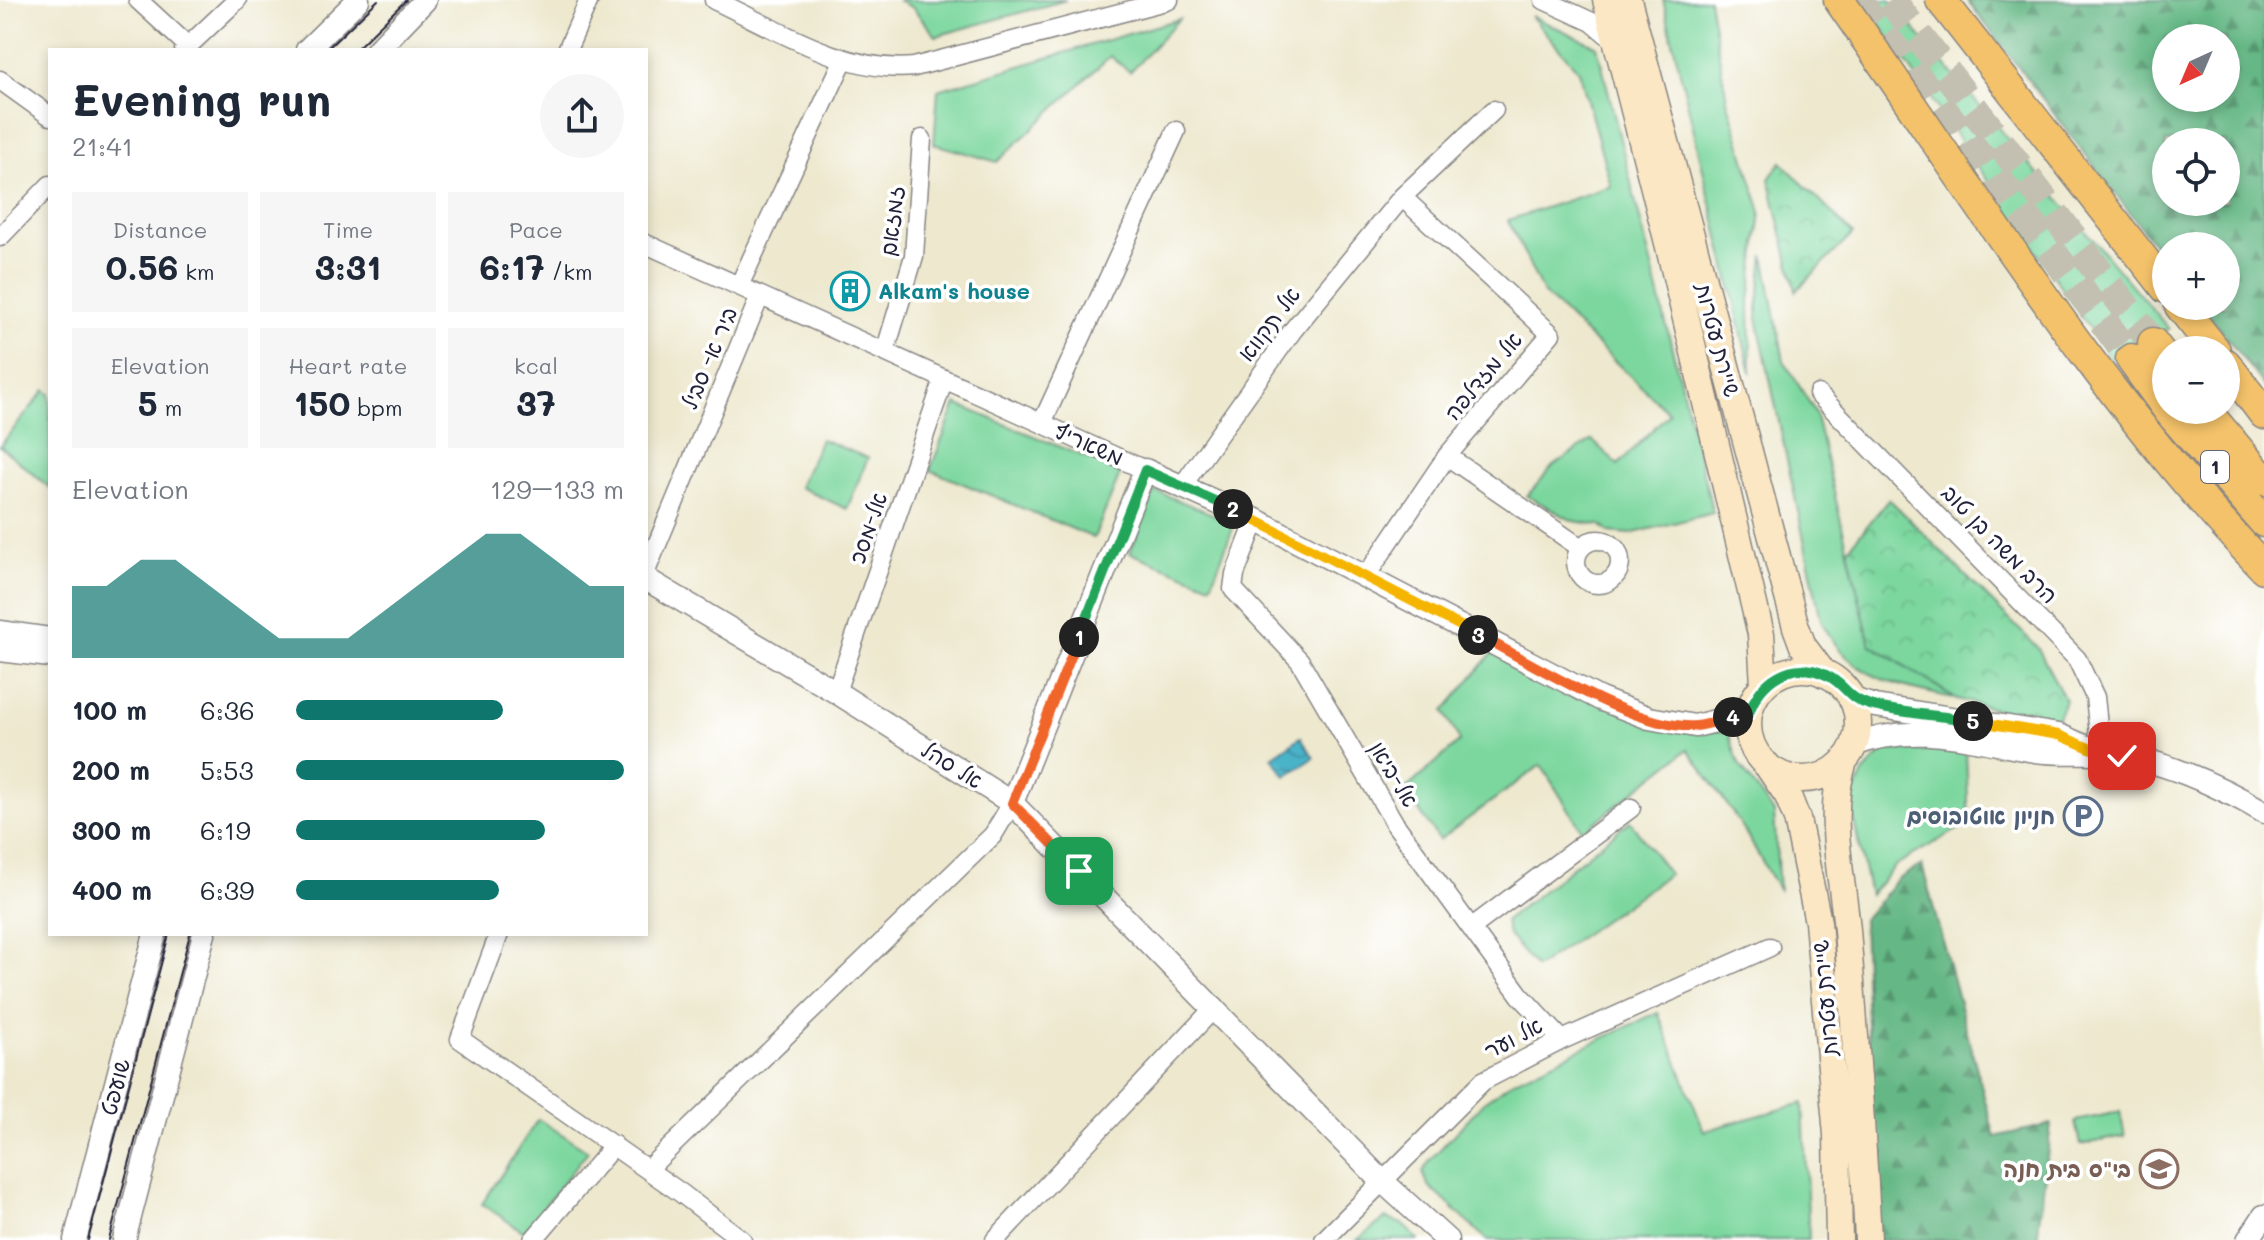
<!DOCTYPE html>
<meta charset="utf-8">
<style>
body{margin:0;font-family:Mali,"Playpen Sans Hebrew",sans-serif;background:#f6f6f7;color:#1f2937;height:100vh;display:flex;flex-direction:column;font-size:30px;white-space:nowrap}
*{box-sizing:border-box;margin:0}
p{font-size:26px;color:#747a83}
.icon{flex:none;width:44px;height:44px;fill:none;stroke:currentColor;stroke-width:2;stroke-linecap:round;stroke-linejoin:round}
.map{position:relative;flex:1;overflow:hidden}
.drawer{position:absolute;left:48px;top:48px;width:600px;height:888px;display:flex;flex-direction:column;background:#fff;border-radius:0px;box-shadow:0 4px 12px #0003}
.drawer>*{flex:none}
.needle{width:52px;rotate:224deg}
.buttons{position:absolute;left:2152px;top:24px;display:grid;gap:16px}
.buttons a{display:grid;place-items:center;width:88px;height:88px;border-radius:50%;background:#fff;box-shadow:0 4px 12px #0003;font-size:40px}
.pin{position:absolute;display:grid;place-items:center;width:68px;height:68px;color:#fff;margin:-34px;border-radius:16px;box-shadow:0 4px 12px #0006}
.km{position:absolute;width:40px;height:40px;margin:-20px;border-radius:50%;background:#222;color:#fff;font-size:22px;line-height:40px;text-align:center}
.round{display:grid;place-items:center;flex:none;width:84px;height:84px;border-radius:42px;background:#f6f6f7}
.summary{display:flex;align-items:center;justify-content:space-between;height:136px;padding:0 24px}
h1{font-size:44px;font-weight:700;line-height:60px}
.stats{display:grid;grid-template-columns:repeat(3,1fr);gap:12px;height:136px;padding:8px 24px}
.stats div{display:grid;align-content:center;border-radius:0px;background:#f6f6f7;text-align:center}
.stats b{font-size:34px;font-weight:700}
.stats small{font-size:22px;font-weight:400}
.stats p{font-size:22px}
.chart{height:224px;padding:16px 24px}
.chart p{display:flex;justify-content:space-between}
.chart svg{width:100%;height:144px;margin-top:8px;fill:#0f766e;opacity:.7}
ul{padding:0 24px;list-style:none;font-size:26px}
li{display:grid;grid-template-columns:128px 96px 1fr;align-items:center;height:60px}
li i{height:20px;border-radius:10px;background:#0f766e}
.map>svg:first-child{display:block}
.green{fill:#7cd79e;stroke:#4f7c6c;stroke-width:2}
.forest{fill:url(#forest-firs);stroke:#446d60;stroke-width:2;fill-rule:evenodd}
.park{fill:url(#park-crowns);stroke:#4f7c6c;stroke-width:2}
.water{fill:url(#water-waves);stroke:#366a82;stroke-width:2}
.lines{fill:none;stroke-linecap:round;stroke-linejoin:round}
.trunk-tunnel{stroke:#c4c0b1;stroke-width:30;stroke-dasharray:30 15;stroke-linecap:butt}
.minor-casing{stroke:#888584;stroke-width:21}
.tertiary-casing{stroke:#888584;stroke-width:25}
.secondary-casing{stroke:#888584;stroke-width:29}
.trunk-casing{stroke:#888584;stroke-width:33}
.minor{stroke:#fff;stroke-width:18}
.tertiary{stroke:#fff;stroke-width:22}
.secondary{stroke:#fbe7c3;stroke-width:26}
.trunk{stroke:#f4c26a;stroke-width:30}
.tram{stroke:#22223b;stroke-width:2}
.split-1-casing{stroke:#fff;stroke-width:16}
.split-2-casing{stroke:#fff;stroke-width:16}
.split-3-casing{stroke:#fff;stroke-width:16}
.split-4-casing{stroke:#fff;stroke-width:16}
.split-5-casing{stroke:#fff;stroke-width:16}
.split-6-casing{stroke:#fff;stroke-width:16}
.split-1{stroke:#f0652b;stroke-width:10}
.split-2{stroke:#22a559;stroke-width:10}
.split-3{stroke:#f5b400;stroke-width:10}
.split-4{stroke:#f0652b;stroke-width:10}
.split-5{stroke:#22a559;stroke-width:10}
.split-6{stroke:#f5b400;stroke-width:10}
.labels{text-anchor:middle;stroke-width:7;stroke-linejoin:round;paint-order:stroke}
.shield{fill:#fff;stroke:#646476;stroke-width:2}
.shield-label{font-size:20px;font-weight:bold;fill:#22223b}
.street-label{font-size:22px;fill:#22223b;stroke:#fff}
.culture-label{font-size:22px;font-weight:bold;fill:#0d838f;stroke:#fff;text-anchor:start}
.service-label{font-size:22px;font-weight:bold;fill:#4e5e75;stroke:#fff;text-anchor:end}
.education-label{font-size:22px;font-weight:bold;fill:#785e54;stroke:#fff;text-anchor:end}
</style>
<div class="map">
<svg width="2264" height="1240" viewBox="0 0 2264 1240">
<defs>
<pattern id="forest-firs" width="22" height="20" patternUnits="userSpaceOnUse" patternTransform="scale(2)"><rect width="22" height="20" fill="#65b885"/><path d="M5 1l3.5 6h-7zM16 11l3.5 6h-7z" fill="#53956e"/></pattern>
<pattern id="park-crowns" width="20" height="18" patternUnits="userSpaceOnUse" patternTransform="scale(2)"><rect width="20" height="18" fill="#7cd79e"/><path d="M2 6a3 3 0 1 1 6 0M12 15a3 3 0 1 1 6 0" fill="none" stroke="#6bb889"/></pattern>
<pattern id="water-waves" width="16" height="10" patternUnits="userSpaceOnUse" patternTransform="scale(2)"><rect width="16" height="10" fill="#49b3c8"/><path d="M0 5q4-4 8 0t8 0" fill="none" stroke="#3c91a4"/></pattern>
</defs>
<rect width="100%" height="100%" fill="#fff"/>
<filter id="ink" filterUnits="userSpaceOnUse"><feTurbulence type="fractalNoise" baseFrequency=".0125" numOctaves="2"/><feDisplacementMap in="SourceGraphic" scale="16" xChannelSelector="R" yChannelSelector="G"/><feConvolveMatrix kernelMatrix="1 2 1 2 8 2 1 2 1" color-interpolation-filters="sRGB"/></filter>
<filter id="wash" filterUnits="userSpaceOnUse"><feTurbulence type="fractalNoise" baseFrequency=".006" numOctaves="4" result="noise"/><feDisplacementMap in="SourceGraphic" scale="32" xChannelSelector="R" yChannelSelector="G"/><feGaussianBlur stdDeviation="1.8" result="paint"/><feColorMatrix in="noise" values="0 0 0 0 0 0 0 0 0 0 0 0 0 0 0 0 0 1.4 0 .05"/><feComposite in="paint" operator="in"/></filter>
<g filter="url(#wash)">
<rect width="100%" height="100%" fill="#ede8ce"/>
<!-- green -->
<path class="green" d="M897 0H1066L936 36 913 8Z
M1663 0H1709L1727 99 1761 212 1750 301 1751 373Z
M1863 0H1890L2169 329 2114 364Z
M1531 16 1597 46 1713 513 1630 534 1609 532 1600 525 1573 521 1527 496 1553 466 1592 440 1618 465 1669 413 1543 293 1508 220 1611 186 1579 71Z
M1179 19 1130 72 1110 56 997 162 934 144 938 90Z
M1764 255 1784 361 1815 412 1870 644 1957 699C1897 685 1850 681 1821 620L1757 318Z
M45 390 50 394V488L0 446Z
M956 404 1121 472 1094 538 930 470Z
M821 439 868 458 847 509 799 487Z
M1155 491 1235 523 1211 585 1130 553Z
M1495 650 1657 725 1728 732 1739 764 1774 813 1779 891 1740 823 1688 749 1583 832 1541 765 1439 840 1405 790 1460 741 1444 711Z
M1885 750 1966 751 1969 823 1896 865 1870 895 1850 803 1863 773Z
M1630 821 1669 874 1536 968 1508 935 1505 921Z
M1658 1012 1704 1131 1803 1103 1809 1240H1487L1428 1185 1423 1172 1430 1160 1485 1101 1513 1081Z
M2120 1112 2125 1136 2080 1145 2075 1121Z
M538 1119 588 1151 524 1232 482 1204Z
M1386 1218 1402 1224 1419 1240H1357Z"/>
<!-- forest -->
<path class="forest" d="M1967 0H2264V386L2202 306H2226V246H2166V260ZM2166 38H2226V98H2166ZM2166 142H2226V202H2166Z
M1922 865 1995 1137 2051 1124 2037 1240H1869V1078L1863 919 1898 879Z"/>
<!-- park -->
<path class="park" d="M1781 162 1853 234 1796 291 1769 179Z
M1889 499 2038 648 2065 700 2057 720 2050 723 1957 699 1870 644 1848 549Z"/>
<!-- water -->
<path class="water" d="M1301 737 1314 758 1286 776 1272 757Z"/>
</g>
<g filter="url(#ink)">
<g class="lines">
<!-- trunk-tunnel -->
<path class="trunk-tunnel" d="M1856 0 2007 191 2131 359
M1891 0 2153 343"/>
<defs>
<path id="minor" d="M138 0 188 46
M714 0C775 28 845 74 914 67L1169 0
M1544 0 1592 22 1616 42
M184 50 237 0
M567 50 589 0
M0 80 50 116
M0 237 50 185
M646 244 1145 470
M739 286 844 59
M885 352 914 256 922 139
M1818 394 2077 659 2095 697 2101 753
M1042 423 1176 131
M1447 456 1581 548
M1182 486 1293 330 1402 197 1494 110
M1256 520 1235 574 1233 589 1300 661 1395 824 1520 995 1562 1040
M1576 562a22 22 0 1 1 44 0a22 22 0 1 1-44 0Z
M646 571 760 296
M1366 576 1447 456 1551 334 1402 197
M836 692 944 379
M1471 928 1631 808
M499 934 460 1039 681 1193 742 1240
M648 1169 993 835 1012 803
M533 1240 614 1145
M995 1240 1215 1007
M1324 1240 1483 1081 1562 1040 1770 947"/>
<path id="tertiary" d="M307 50 358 0
M377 50 425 0
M646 579 836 692 1012 803 1381 1180 1447 1240
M0 632 50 639
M0 650 50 656
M1852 699 1875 706 2059 735 2096 751
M1854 745C1915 721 1973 741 2035 751 2058 754 2080 752 2103 753 2157 757 2218 785 2264 812
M1012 803 1145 470 1256 520 1600 699 1649 718 1695 726 1749 713
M75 1240 155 934
M124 1240 204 934
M2248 1240 2264 1216"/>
<path id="secondary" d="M1606 0 1668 243 1761 634 1764 685
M1628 0 1796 627 1803 646 1824 674
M1748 724a55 55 0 1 1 110 0a55 55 0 1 1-110 0Z
M1844 761C1826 815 1842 873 1847 930 1855 1033 1863 1136 1868 1240
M1767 765 1788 796 1797 819 1818 922 1837 1135 1839 1240"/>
<path id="trunk" d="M1839 0C1974 193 2100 398 2264 568
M1941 0 2166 288
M2180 306 2215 350
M2153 343 2166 360
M2131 359 2166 407
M2226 364 2264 414
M2168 410 2264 522
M2205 410 2264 480"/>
</defs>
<!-- minor casing -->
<use href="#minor" class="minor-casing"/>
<!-- tertiary casing -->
<use href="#tertiary" class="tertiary-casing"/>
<!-- secondary casing -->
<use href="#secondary" class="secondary-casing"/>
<!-- trunk casing -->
<use href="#trunk" class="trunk-casing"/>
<!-- minor -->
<use href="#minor" class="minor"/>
<!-- tertiary -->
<use href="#tertiary" class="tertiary"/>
<!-- secondary -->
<use href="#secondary" class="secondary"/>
<!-- trunk -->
<use href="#trunk" class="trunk"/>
<!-- tram -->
<path class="tram" d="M326 50 378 0
M355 50 406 0
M88 1240 169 934
M109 1240 190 934"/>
</g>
</g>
<g class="lines" filter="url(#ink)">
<defs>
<path id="split-1" d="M1079 637 1012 803 1079 871"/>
<path id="split-2" d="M1079 637 1145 470 1233 509"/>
<path id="split-3" d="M1233 509 1478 635"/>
<path id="split-4" d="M1478 635C1531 662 1638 731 1696 726 1708 725 1721 720 1733 717"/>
<path id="split-5" d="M1733 717 1749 713C1760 681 1791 658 1826 675 1846 684 1846 698 1870 705 1902 714 1940 715 1973 721"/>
<path id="split-6" d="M1973 721 2059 735 2101 753 2122 756"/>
</defs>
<!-- split-1 casing -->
<use href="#split-1" class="split-1-casing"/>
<!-- split-2 casing -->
<use href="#split-2" class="split-2-casing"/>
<!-- split-3 casing -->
<use href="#split-3" class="split-3-casing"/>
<!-- split-4 casing -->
<use href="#split-4" class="split-4-casing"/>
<!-- split-5 casing -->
<use href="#split-5" class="split-5-casing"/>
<!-- split-6 casing -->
<use href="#split-6" class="split-6-casing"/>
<!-- split-1 -->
<use href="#split-1" class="split-1"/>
<!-- split-2 -->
<use href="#split-2" class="split-2"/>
<!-- split-3 -->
<use href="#split-3" class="split-3"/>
<!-- split-4 -->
<use href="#split-4" class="split-4"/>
<!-- split-5 -->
<use href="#split-5" class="split-5"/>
<!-- split-6 -->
<use href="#split-6" class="split-6"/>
</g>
<!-- icons -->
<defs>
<symbol id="building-ring" viewBox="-11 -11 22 22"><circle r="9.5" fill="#fff" stroke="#0f9aa8" stroke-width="1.5"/><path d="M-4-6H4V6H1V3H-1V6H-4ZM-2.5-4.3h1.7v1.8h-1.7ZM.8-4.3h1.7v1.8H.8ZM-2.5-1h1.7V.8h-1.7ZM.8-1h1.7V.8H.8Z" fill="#0f9aa8"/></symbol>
<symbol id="parking-ring" viewBox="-11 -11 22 22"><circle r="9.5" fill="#fff" stroke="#5c6f8a" stroke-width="1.5"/><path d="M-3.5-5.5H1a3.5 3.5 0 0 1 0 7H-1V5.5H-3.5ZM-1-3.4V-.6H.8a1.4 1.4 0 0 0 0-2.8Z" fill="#5c6f8a"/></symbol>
<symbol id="school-ring" viewBox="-11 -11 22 22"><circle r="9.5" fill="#fff" stroke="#8d6e63" stroke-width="1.5"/><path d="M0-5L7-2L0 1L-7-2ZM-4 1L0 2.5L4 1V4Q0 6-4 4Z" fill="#8d6e63"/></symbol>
</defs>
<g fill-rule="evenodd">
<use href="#building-ring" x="828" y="269" width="44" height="44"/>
<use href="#parking-ring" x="2061" y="794" width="44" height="44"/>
<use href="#school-ring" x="2137" y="1147" width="44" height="44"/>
</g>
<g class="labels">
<!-- shield labels -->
<rect class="shield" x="2201" y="451" width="28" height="32" rx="6"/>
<g class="shield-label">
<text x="2215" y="474">1</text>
</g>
<!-- street labels -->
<g class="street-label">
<text transform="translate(892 221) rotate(-83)" y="8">זמזאם</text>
<text transform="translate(1269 324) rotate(-53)" y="8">אל תקווא</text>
<text transform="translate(1718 340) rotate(75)" y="8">שיירת עטרות</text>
<text transform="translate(709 358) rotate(-67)" y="8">ביר א- סביל</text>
<text transform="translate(1483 376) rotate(-50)" y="8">אל מזדלפה</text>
<text transform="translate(1089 444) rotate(24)" y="8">משאריף</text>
<text transform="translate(868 528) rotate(-71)" y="8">אל-מסכ</text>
<text transform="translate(2000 544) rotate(46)" y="8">הרב משה בן טוב</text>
<text transform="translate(952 765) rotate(32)" y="8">אל סהל</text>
<text transform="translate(1394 774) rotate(59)" y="8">אל-ביאן</text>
<text transform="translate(1825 998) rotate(-95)" y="8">שיירת עטרות</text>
<text transform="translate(1513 1038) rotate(-28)" y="8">אל וער</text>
<text transform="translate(115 1087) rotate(-75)" y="8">שועפט</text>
</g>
<!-- culture labels -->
<g class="culture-label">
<text x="878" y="299">Alkam's house</text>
</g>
<!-- service labels -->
<g class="service-label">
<text x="2055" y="824">חניון אוטובוסים</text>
</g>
<!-- education labels -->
<g class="education-label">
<text x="2131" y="1177">בי"ס בית חנה</text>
</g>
</g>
</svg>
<div class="buttons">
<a><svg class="needle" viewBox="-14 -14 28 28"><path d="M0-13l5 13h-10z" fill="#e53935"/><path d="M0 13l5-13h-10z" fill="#747a83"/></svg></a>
<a><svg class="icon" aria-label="locate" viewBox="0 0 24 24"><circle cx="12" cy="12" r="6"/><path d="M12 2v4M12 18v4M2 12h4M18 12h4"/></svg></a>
<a>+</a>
<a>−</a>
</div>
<div class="pin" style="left:1079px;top:871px;background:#1e9e55"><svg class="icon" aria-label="arrive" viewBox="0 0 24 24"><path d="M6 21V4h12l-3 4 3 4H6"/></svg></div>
<div class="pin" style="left:2122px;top:756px;background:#d93025"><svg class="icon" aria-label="check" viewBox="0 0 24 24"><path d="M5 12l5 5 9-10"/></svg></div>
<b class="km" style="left:1079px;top:637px">1</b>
<b class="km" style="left:1233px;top:509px">2</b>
<b class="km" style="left:1478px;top:635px">3</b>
<b class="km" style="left:1733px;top:717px">4</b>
<b class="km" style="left:1973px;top:721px">5</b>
<section class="drawer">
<div class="summary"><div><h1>Evening run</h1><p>21:41</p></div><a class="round"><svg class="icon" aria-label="share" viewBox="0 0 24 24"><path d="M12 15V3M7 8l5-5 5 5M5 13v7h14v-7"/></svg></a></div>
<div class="stats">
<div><p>Distance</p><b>0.56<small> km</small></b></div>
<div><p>Time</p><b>3:31</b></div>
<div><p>Pace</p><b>6:17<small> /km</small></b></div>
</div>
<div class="stats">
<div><p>Elevation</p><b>5<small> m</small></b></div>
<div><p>Heart rate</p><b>150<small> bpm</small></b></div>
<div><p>kcal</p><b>37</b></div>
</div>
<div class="chart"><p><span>Elevation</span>129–133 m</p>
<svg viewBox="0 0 160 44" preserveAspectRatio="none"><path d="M0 44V22L10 22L20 14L30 14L40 22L50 30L60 38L70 38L80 38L90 30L100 22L110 14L120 6L130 6L140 14L150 22L160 22V44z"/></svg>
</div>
<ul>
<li><b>100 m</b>6:36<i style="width:63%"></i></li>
<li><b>200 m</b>5:53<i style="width:100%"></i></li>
<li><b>300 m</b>6:19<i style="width:76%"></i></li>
<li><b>400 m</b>6:39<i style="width:62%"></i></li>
</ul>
</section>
</div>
